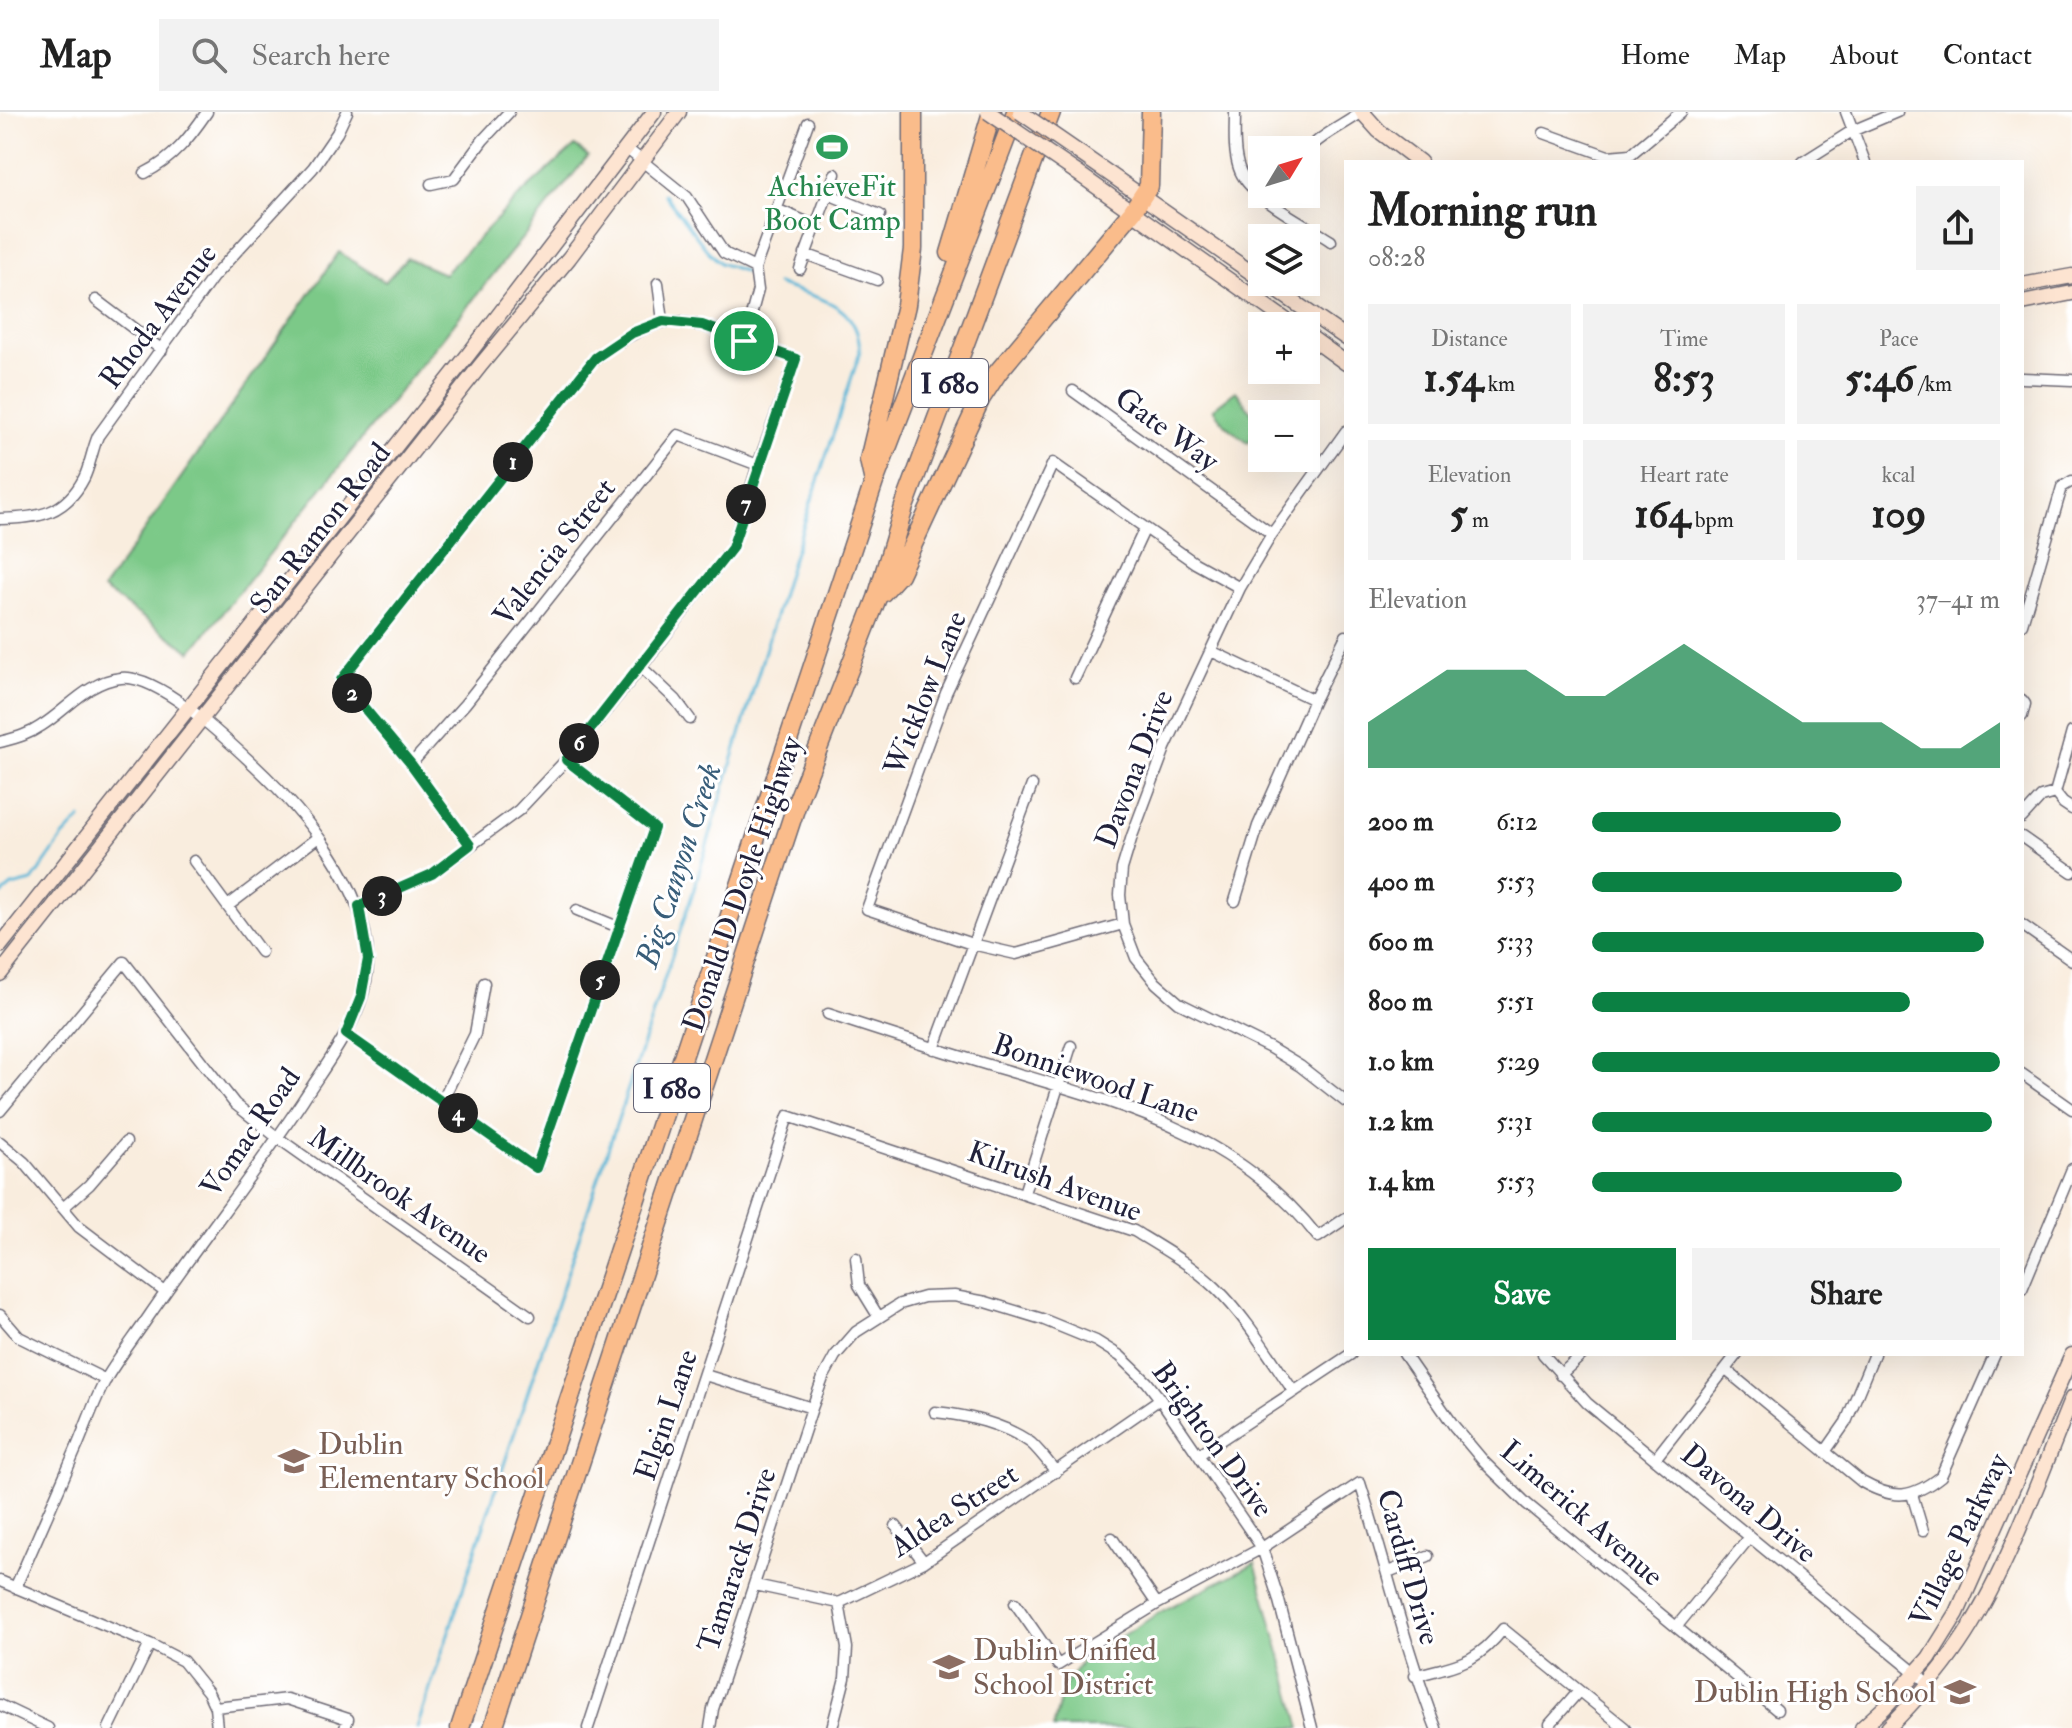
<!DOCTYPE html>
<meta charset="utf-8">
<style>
body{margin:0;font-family:"IM FELL Double Pica",serif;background:#f2f2f2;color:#222;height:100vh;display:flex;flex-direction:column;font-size:30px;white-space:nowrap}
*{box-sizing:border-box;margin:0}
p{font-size:26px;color:#767676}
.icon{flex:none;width:44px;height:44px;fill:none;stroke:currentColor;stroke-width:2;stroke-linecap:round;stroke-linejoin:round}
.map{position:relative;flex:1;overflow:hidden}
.drawer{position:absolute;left:1344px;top:48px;width:680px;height:1196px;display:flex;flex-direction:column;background:#fff;border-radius:0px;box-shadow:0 8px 32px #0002}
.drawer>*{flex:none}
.needle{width:52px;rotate:52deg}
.buttons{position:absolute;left:1248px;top:24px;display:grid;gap:16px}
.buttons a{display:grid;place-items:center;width:72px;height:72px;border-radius:0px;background:#fff;box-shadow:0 8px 32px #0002;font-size:40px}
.pin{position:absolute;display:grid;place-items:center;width:68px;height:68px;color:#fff;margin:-34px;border:4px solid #fff;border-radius:50%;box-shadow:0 2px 8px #0007}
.km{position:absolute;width:40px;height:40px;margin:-20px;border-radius:50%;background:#222;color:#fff;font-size:22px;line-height:40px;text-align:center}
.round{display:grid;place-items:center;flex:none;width:84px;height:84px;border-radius:0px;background:#f2f2f2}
.headline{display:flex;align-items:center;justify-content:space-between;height:136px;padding:0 24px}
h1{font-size:44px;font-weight:800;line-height:60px}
.metrics{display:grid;grid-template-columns:repeat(3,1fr);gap:12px;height:136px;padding:8px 24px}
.metrics div{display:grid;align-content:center;border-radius:0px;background:#f2f2f2;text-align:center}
.metrics b{font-size:40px;font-weight:800}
.metrics small{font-size:22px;font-weight:400}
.metrics p{font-size:22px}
.chart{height:224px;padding:16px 24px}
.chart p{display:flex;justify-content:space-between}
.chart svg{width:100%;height:144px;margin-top:8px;fill:#0b8043;opacity:.7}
.primary-button{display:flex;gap:16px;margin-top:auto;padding:16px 24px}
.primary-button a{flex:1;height:92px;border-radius:0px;background:#0b8043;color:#fff;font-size:32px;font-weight:800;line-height:92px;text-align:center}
.primary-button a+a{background:#f2f2f2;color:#222}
ul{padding:0 24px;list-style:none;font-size:26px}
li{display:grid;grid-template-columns:128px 96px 1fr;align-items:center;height:60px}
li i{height:20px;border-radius:10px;background:#0b8043}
header{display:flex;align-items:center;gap:48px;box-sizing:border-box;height:112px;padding:0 40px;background:#fff;border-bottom:2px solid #e0e0e0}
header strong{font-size:38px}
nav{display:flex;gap:44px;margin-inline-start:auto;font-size:28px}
.search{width:560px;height:72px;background:#f2f2f2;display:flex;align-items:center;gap:20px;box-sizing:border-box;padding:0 28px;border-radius:0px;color:#767676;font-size:30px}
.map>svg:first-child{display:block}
.green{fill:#7cc988;stroke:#4f7662;stroke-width:2}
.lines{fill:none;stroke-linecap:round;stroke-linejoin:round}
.stream{stroke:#59b6d7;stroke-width:3}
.street-casing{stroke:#6d6974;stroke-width:13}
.secondary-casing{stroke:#6d6974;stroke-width:17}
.highway-casing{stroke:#6d6974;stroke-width:21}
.street{stroke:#fff;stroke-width:10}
.secondary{stroke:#fde4d1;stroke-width:14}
.highway{stroke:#fabc8b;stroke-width:18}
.secondary-bridge-casing{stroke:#6d6974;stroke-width:17;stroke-linecap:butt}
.secondary-bridge{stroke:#fde4d1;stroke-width:14}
.route-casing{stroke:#fff;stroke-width:16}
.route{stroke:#0b8043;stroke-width:10}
.labels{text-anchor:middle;stroke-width:6;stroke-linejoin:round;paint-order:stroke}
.shield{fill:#fff;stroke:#646476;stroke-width:2}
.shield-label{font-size:28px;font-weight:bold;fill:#22223b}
.leisure-label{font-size:30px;fill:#27864d;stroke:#fff}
.street-label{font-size:30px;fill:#22223b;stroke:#fff}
.education-label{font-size:30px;fill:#785e54;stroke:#fff;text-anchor:start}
.water-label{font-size:32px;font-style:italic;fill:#385d79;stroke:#fff}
</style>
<header>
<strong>Map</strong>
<div class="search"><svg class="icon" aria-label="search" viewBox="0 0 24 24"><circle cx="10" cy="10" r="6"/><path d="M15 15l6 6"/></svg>Search here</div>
<nav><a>Home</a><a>Map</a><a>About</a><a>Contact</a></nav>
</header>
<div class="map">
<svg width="2072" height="1616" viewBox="0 0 2072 1616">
<rect width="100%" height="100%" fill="#fff"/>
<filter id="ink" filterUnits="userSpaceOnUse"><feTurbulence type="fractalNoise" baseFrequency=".0125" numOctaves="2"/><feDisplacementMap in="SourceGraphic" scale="16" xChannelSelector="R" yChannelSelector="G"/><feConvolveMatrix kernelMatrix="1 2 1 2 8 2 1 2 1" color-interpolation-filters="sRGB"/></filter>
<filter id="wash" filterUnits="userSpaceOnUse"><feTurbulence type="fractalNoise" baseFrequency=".006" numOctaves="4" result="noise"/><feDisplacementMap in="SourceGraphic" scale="32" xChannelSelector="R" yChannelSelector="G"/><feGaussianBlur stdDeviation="1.8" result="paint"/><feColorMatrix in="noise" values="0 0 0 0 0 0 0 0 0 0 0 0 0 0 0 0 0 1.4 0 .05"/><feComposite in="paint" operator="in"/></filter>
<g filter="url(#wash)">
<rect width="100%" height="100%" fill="#f9edde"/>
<!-- green -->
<path class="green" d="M575 34 588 44 191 540 103 477 339 140 385 170 407 146 444 162 520 83Z
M1236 279 1262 315 1248 331 1226 314 1213 297Z
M1255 1451 1301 1616H1053L1063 1576 1081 1550 1162 1499Z"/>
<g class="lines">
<!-- stream -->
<path class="stream" d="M664 82 706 137 720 151 749 161
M0 784 12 774 32 769 63 725 81 706
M417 1616 694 777 789 458 860 240C859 189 817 187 777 172"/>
</g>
</g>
<g filter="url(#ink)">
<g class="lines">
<defs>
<path id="street" d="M1235 0C1235 18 1233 39 1239 56 1248 85 1306 112 1331 129
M1846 0 1865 50
M1544 21 1608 44 1631 42 1681 0
M626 36 687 85 724 141 755 156 758 178 744 229
M1306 40C1319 24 1344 13 1362 0
M1803 50 1852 19 1897 0
M145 61C173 47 190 25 207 0
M431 72 454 67 483 28 509 0
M828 82 880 103
M776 97 816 114
M805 142 877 168
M755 156 808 11
M800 157 835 62
M658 171 663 209
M96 188 162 238
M2022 266 2072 268
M1073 279 1272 422
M1346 319 1272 422 1240 476 1165 636 1132 724 1122 757 1120 783 1123 812 1136 846 1156 871 1179 891 1270 936 1300 954 1346 990
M0 407C38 406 65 403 84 366 90 354 92 338 98 324L213 165 313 56 337 21 347 0
M2022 512 2062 375 2072 369
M1211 539 1314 588
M641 555 676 588 690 607
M1075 566 1145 416
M2022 588 2025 592 2022 604
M2072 620 2055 681 2063 691 2072 697
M0 630C15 626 28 623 41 614 67 598 88 569 121 566 159 562 227 628 255 654 305 701 366 774 368 846 369 899 330 946 303 988 254 1062 199 1131 149 1204 135 1225 119 1245 106 1267 94 1289 86 1314 76 1337 56 1383 36 1430 15 1476
M411 652 465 592 678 323 758 353
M2022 706 2041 685 2055 681
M2022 725 2072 760
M194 749 261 840
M1235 789 1258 714 1314 588 1346 524
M229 793 317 726
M359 794 432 762 519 698 566 648 641 555 732 436 758 353 796 247C764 236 691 202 660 211 636 218 616 232 595 246L341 568 411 652 470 733
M577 798 618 815
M1123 812 1016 842 972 832 867 797 946 581 1053 351 1195 451 1240 476
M2022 813 2072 848
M828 902C886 921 944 940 1002 957 1123 993 1237 1021 1318 1125L1346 1106
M346 922 536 1056 654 716 566 648
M934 937 1032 673
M2022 962 2072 997
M442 989 475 922 484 871
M0 999 124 850 235 992 278 1026 530 1204
M0 1030 24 1050 79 1115 165 1180
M1024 1081 1071 934
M63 1096 89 1073 126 1030
M856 1146 859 1173 878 1204
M2022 1177 2072 1057
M0 1203 19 1225 106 1268
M1404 1242 1454 1314 1485 1351 1527 1392 1777 1598
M1543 1242 1587 1291 1929 1572
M1726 1258 1862 1370C1894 1388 1912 1387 1941 1364L1995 1242
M705 1263 812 1296
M1560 1263 1583 1242
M935 1300C966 1303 1005 1312 1031 1331 1040 1339 1048 1350 1056 1360
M1825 1340 1846 1310 1874 1242
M1198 1343 1351 1242
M1655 1347 1737 1242
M1912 1382 1923 1419
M896 1414 924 1450
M1112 1426 1157 1492
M1388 1460 1428 1444
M0 1469 150 1532 183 1549 208 1580 215 1595 217 1616
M755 1473 839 1491 924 1450 1160 1287
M1015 1491 1058 1553 1157 1492 1262 1436 1360 1371C1386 1452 1405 1536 1436 1616
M1677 1514 1750 1425
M1415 1564C1457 1552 1475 1553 1503 1517L1625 1616
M0 1593 48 1616
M215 1595 287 1587 348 1607 345 1616
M1550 1612 1579 1579
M109 1616 150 1532
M588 1616 788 1004 1134 1119C1162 1136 1192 1153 1216 1176 1247 1206 1269 1244 1294 1280
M710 1616 713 1597 812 1296 823 1266 835 1244 856 1220 900 1192 924 1185 954 1184 986 1190 1042 1207 1096 1229 1120 1244 1147 1270 1160 1287 1262 1436 1278 1485 1312 1616
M832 1616 845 1566 847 1536 839 1491"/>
<path id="secondary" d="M1362 0 1379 19 1420 50
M1081 42 1262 168
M1076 60 1294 214
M1265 170 1346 226
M2022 173 2072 164
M2022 191 2072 181
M1306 222 1346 251
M0 834 468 243 654 0
M0 862 480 254 569 146 679 0
M1862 1616 1884 1596 1929 1546 1957 1501 2072 1243
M1888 1616C1914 1590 1938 1563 1959 1532 2007 1462 2039 1365 2072 1286"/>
<path id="highway" d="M950 141 992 0
M874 370 869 348 906 193 913 137V0
M882 481 899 462 981 286 998 260 1132 100 1149 74 1151 0
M460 1616 874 370 1016 0
M493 1616 799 685 877 486 904 395 1051 0"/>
</defs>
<!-- street casing -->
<use href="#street" class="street-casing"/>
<!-- secondary casing -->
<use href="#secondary" class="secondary-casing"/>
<!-- highway casing -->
<use href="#highway" class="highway-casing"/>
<!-- street -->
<use href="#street" class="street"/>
<!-- secondary -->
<use href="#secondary" class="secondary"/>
<!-- highway -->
<use href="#highway" class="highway"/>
<defs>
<path id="secondary-bridge" d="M988 0 1076 60
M1020 0 1081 42"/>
</defs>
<!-- secondary-bridge casing -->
<use href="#secondary-bridge" class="secondary-bridge-casing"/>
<!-- secondary-bridge -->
<use href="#secondary-bridge" class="secondary-bridge"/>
</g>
</g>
<g class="lines" filter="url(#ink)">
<defs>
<path id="route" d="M663 209 702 213 796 247 732 436 566 648 654 716 536 1056 346 922 361 885 368 847 359 794 432 762 470 733 411 652 341 568 595 246 632 221Z"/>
</defs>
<!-- route casing -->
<use href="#route" class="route-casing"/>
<!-- route -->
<use href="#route" class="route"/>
</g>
<!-- icons -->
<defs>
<symbol id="stadium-bare" viewBox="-9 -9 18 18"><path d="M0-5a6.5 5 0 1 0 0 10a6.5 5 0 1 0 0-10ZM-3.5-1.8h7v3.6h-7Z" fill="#2e9e5b" stroke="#fff" stroke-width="2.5" paint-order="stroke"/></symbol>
<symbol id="school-bare" viewBox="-9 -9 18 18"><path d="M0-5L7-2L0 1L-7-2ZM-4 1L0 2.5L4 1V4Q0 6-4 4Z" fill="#8d6e63" stroke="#fff" stroke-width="2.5" paint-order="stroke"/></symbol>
</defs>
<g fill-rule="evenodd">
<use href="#stadium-bare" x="810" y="13" width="44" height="44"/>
<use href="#school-bare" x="272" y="1327" width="44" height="44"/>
<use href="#school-bare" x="927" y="1533" width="44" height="44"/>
<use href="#school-bare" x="1938" y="1558" width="44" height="44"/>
</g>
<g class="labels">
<!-- shield labels -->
<g class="shield">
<rect x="912" y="247" width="76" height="48" rx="6"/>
<rect x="634" y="952" width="76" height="48" rx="6"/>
</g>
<g class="shield-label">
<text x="950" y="281">I 680</text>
<text x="672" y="986">I 680</text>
</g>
<!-- leisure labels -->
<g class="leisure-label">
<text x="832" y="84">AchieveFit<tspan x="832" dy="34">Boot Camp</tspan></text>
</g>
<!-- street labels -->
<g class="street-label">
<text transform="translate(158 204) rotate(-53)" y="10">Rhoda Avenue</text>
<text transform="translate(1167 317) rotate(36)" y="10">Gate Way</text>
<text transform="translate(320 416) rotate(-52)" y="10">San Ramon Road</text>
<text transform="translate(554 440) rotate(-52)" y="10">Valencia Street</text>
<text transform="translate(925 581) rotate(-68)" y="10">Wicklow Lane</text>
<text transform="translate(1134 657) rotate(-69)" y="10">Davona Drive</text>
<text transform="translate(742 772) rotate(-71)" y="10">Donald D Doyle Highway</text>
<text transform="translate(1096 966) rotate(19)" y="10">Bonniewood Lane</text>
<text transform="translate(250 1020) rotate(-55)" y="10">Vomac Road</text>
<text transform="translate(1055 1069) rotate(20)" y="10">Kilrush Avenue</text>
<text transform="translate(400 1083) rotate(35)" y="10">Millbrook Avenue</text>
<text transform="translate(666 1303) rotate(-71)" y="10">Elgin Lane</text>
<text transform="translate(1213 1327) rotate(54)" y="10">Brighton Drive</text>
<text transform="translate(1749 1391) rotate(40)" y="10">Davona Drive</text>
<text transform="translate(954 1398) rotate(-33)" y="10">Aldea Street</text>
<text transform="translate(1582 1401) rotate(41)" y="10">Limerick Avenue</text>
<text transform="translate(1959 1428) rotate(-64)" y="10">Village Parkway</text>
<text transform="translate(737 1448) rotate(-72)" y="10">Tamarack Drive</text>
<text transform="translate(1409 1455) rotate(74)" y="10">Cardiff Drive</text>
</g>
<!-- education labels -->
<g class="education-label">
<text x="318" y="1342">Dublin<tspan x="318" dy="34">Elementary School</tspan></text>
<text x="973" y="1548">Dublin Unified<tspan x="973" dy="34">School District</tspan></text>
<text x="1936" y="1590" text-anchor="end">Dublin High School</text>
</g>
<!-- water labels -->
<g class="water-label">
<text transform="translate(678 753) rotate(-72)" y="11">Big Canyon Creek</text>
</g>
</g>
</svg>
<div class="buttons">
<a><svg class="needle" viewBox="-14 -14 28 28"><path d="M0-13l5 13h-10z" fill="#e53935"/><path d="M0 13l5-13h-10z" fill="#767676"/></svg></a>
<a><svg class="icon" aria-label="layers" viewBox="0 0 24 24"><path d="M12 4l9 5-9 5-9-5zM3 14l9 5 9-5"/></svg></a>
<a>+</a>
<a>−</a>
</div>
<div class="pin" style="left:744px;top:229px;background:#1e9e55"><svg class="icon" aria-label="arrive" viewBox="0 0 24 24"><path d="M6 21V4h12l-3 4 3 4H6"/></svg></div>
<b class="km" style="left:513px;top:350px">1</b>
<b class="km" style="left:352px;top:581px">2</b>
<b class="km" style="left:382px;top:784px">3</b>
<b class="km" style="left:458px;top:1001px">4</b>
<b class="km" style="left:600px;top:868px">5</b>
<b class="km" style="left:579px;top:631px">6</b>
<b class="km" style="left:746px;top:392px">7</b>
<section class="drawer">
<div class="headline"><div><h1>Morning run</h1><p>08:28</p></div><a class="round"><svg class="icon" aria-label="share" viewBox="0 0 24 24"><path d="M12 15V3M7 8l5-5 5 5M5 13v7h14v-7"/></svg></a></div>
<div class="metrics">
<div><p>Distance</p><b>1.54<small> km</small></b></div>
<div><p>Time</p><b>8:53</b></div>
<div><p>Pace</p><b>5:46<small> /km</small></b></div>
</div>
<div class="metrics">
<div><p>Elevation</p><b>5<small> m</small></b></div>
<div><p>Heart rate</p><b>164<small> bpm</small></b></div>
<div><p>kcal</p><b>109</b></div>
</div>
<div class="chart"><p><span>Elevation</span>37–41 m</p>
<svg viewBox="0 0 160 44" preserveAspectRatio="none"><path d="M0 44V30L10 22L20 14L30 14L40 14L50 22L60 22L70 14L80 6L90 14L100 22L110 30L120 30L130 30L140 38L150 38L160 30V44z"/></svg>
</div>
<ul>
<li><b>200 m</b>6:12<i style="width:61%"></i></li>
<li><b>400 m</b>5:53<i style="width:76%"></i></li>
<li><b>600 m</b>5:33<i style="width:96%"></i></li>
<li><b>800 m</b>5:51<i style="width:78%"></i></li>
<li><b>1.0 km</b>5:29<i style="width:100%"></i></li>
<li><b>1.2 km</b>5:31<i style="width:98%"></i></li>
<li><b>1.4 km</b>5:53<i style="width:76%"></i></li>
</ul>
<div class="primary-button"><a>Save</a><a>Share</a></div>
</section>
</div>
